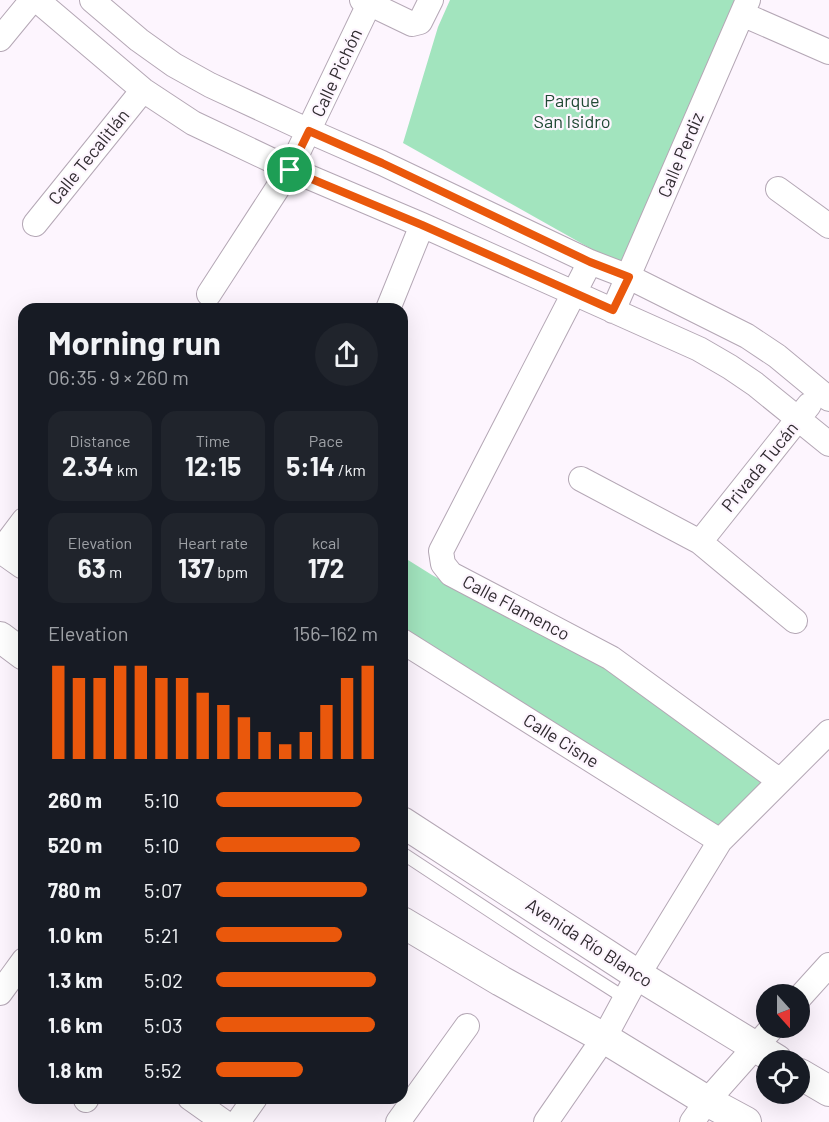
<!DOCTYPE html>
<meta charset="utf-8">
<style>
body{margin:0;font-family:Barlow,sans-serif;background:#20242c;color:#f1f3f6;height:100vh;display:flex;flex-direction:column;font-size:22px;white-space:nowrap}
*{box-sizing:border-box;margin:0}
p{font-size:20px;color:#9ea1a6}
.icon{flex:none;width:33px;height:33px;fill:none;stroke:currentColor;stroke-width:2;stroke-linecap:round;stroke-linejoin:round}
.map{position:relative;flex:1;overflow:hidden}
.details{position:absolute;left:18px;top:303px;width:390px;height:801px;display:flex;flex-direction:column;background:#171b24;border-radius:18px;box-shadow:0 6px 24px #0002}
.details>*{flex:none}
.needle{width:39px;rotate:159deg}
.tools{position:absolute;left:756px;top:984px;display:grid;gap:12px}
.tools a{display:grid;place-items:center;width:54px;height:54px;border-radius:50%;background:#171b24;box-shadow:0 6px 24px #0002;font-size:30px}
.pin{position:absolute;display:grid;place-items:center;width:51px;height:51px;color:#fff;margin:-26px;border:3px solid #fff;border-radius:50%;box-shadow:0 2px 6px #0007}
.round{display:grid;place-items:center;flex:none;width:63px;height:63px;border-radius:32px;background:#20242c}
.head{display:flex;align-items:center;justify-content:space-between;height:102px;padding:0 30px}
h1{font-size:33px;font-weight:700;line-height:45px}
.figures{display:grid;grid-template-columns:repeat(3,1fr);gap:9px;height:102px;padding:6px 30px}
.figures div{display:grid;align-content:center;border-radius:15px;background:#20242c;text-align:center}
.figures b{font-size:26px;font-weight:700}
.figures small{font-size:16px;font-weight:400}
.figures p{font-size:16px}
.chart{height:168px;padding:12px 30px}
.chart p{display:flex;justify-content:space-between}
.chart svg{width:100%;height:108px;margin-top:6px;stroke:#ea580c;stroke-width:6}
ul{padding:0 30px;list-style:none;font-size:20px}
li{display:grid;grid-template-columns:96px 72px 1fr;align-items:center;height:45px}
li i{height:15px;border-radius:8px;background:#ea580c}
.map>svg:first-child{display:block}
.green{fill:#a2e4be}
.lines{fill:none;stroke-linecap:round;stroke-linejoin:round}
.service-casing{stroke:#b4a7b5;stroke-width:14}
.minor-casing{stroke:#b4a7b5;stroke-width:26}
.tertiary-casing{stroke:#b4a7b5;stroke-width:32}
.service{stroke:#fff;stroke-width:12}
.minor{stroke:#fff;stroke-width:24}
.tertiary{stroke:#fff;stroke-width:30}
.route-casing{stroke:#fff;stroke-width:12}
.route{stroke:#ea580c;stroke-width:8}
.labels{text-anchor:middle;stroke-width:4.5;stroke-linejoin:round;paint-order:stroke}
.street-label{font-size:18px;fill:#302b30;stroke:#fdf5fe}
.park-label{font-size:18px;fill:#204a34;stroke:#fdf5fe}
</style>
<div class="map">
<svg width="829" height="1122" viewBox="0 0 829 1122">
<rect width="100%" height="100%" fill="#fdf5fe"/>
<!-- green -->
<path class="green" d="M450 0H737L627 269 403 143 438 27Z
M408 560 432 575 606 669 769 779 720 831 402 633V568Z"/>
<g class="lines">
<defs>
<path id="service" d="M402 853 537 942 625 998"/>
<path id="minor" d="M37 0 143 90 193 123 290 169 422 225 699 349 730 367 755 384 829 444
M92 0 139 40 174 65 210 85 309 131 382 163 590 262 629 277 747 336 777 356 829 399
M362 0 412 24 420 22 431 0
M742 14 829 52
M0 39 32 0
M778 189 829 226
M35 224 143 90
M590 262 441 551 443 564 451 574 611 658 780 781
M209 294 290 169 369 4
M388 309 422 225
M613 311 748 0
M581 479 700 542 795 621
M700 542 809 405
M3 548 24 520
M402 641 720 841
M0 993 24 960
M800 997 829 965
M190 1098 224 1122
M86 1100 87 1098
M238 1122 255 1098
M398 1122 467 1026
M546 1122 604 1038 638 975 720 841 829 732
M692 1122 707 1101 772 1028"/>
<path id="tertiary" d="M0 547 24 564
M0 637 24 655
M402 822 638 975 777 1060
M402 922 501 981 604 1038 707 1101 746 1122
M800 1074 829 1091"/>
</defs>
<!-- service casing -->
<use href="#service" class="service-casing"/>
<!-- minor casing -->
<use href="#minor" class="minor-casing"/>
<!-- tertiary casing -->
<use href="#tertiary" class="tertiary-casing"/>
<!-- service -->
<use href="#service" class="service"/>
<!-- minor -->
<use href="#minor" class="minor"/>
<!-- tertiary -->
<use href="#tertiary" class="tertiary"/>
</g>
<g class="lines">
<defs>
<path id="route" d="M309 131 382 163 590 262 629 277 613 310 422 225 290 170Z"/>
</defs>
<!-- route casing -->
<use href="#route" class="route-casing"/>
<!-- route -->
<use href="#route" class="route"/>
</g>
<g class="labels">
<!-- street labels -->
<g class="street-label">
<text transform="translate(337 73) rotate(-65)" y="6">Calle Pichón</text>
<text transform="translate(681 155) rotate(-67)" y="6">Calle Perdiz</text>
<text transform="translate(89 157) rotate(-51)" y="6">Calle Tecalitlán</text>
<text transform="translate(760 467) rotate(-51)" y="6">Privada Tucán</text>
<text transform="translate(516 608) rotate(28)" y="6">Calle Flamenco</text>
<text transform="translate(561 741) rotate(32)" y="6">Calle Cisne</text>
<text transform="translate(589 943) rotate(33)" y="6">Avenida Río Blanco</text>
</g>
<!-- park labels -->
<g class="park-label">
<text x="572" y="107">Parque<tspan x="572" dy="21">San Isidro</tspan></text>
</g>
</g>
</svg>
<div class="tools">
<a><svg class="needle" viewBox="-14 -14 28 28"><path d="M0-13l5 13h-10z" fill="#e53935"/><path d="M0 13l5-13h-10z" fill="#9ea1a6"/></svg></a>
<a><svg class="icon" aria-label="locate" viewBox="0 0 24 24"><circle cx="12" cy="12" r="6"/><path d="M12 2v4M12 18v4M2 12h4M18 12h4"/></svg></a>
</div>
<div class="pin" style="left:290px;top:170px;background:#1e9e55"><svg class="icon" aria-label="arrive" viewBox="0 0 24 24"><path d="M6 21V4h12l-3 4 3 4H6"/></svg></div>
<section class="details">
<div class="head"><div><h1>Morning run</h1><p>06:35 · 9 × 260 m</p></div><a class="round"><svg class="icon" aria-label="share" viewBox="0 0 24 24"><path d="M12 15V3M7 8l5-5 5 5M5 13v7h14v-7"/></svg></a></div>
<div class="figures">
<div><p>Distance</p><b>2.34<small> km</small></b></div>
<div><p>Time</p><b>12:15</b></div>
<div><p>Pace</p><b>5:14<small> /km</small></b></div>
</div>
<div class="figures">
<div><p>Elevation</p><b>63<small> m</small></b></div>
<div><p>Heart rate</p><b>137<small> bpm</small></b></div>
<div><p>kcal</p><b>172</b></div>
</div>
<div class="chart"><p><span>Elevation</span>156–162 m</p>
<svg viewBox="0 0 160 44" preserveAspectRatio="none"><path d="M5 44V6M15 44V11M25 44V11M35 44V6M45 44V6M55 44V11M65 44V11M75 44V17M85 44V22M95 44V27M105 44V33M115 44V38M125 44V33M135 44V22M145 44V11M155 44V6"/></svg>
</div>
<ul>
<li><b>260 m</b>5:10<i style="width:90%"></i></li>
<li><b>520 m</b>5:10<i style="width:89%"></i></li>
<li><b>780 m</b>5:07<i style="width:93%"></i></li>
<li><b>1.0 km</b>5:21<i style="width:78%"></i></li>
<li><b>1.3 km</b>5:02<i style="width:99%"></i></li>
<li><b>1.6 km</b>5:03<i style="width:98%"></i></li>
<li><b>1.8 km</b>5:52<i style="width:54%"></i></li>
</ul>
</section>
</div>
